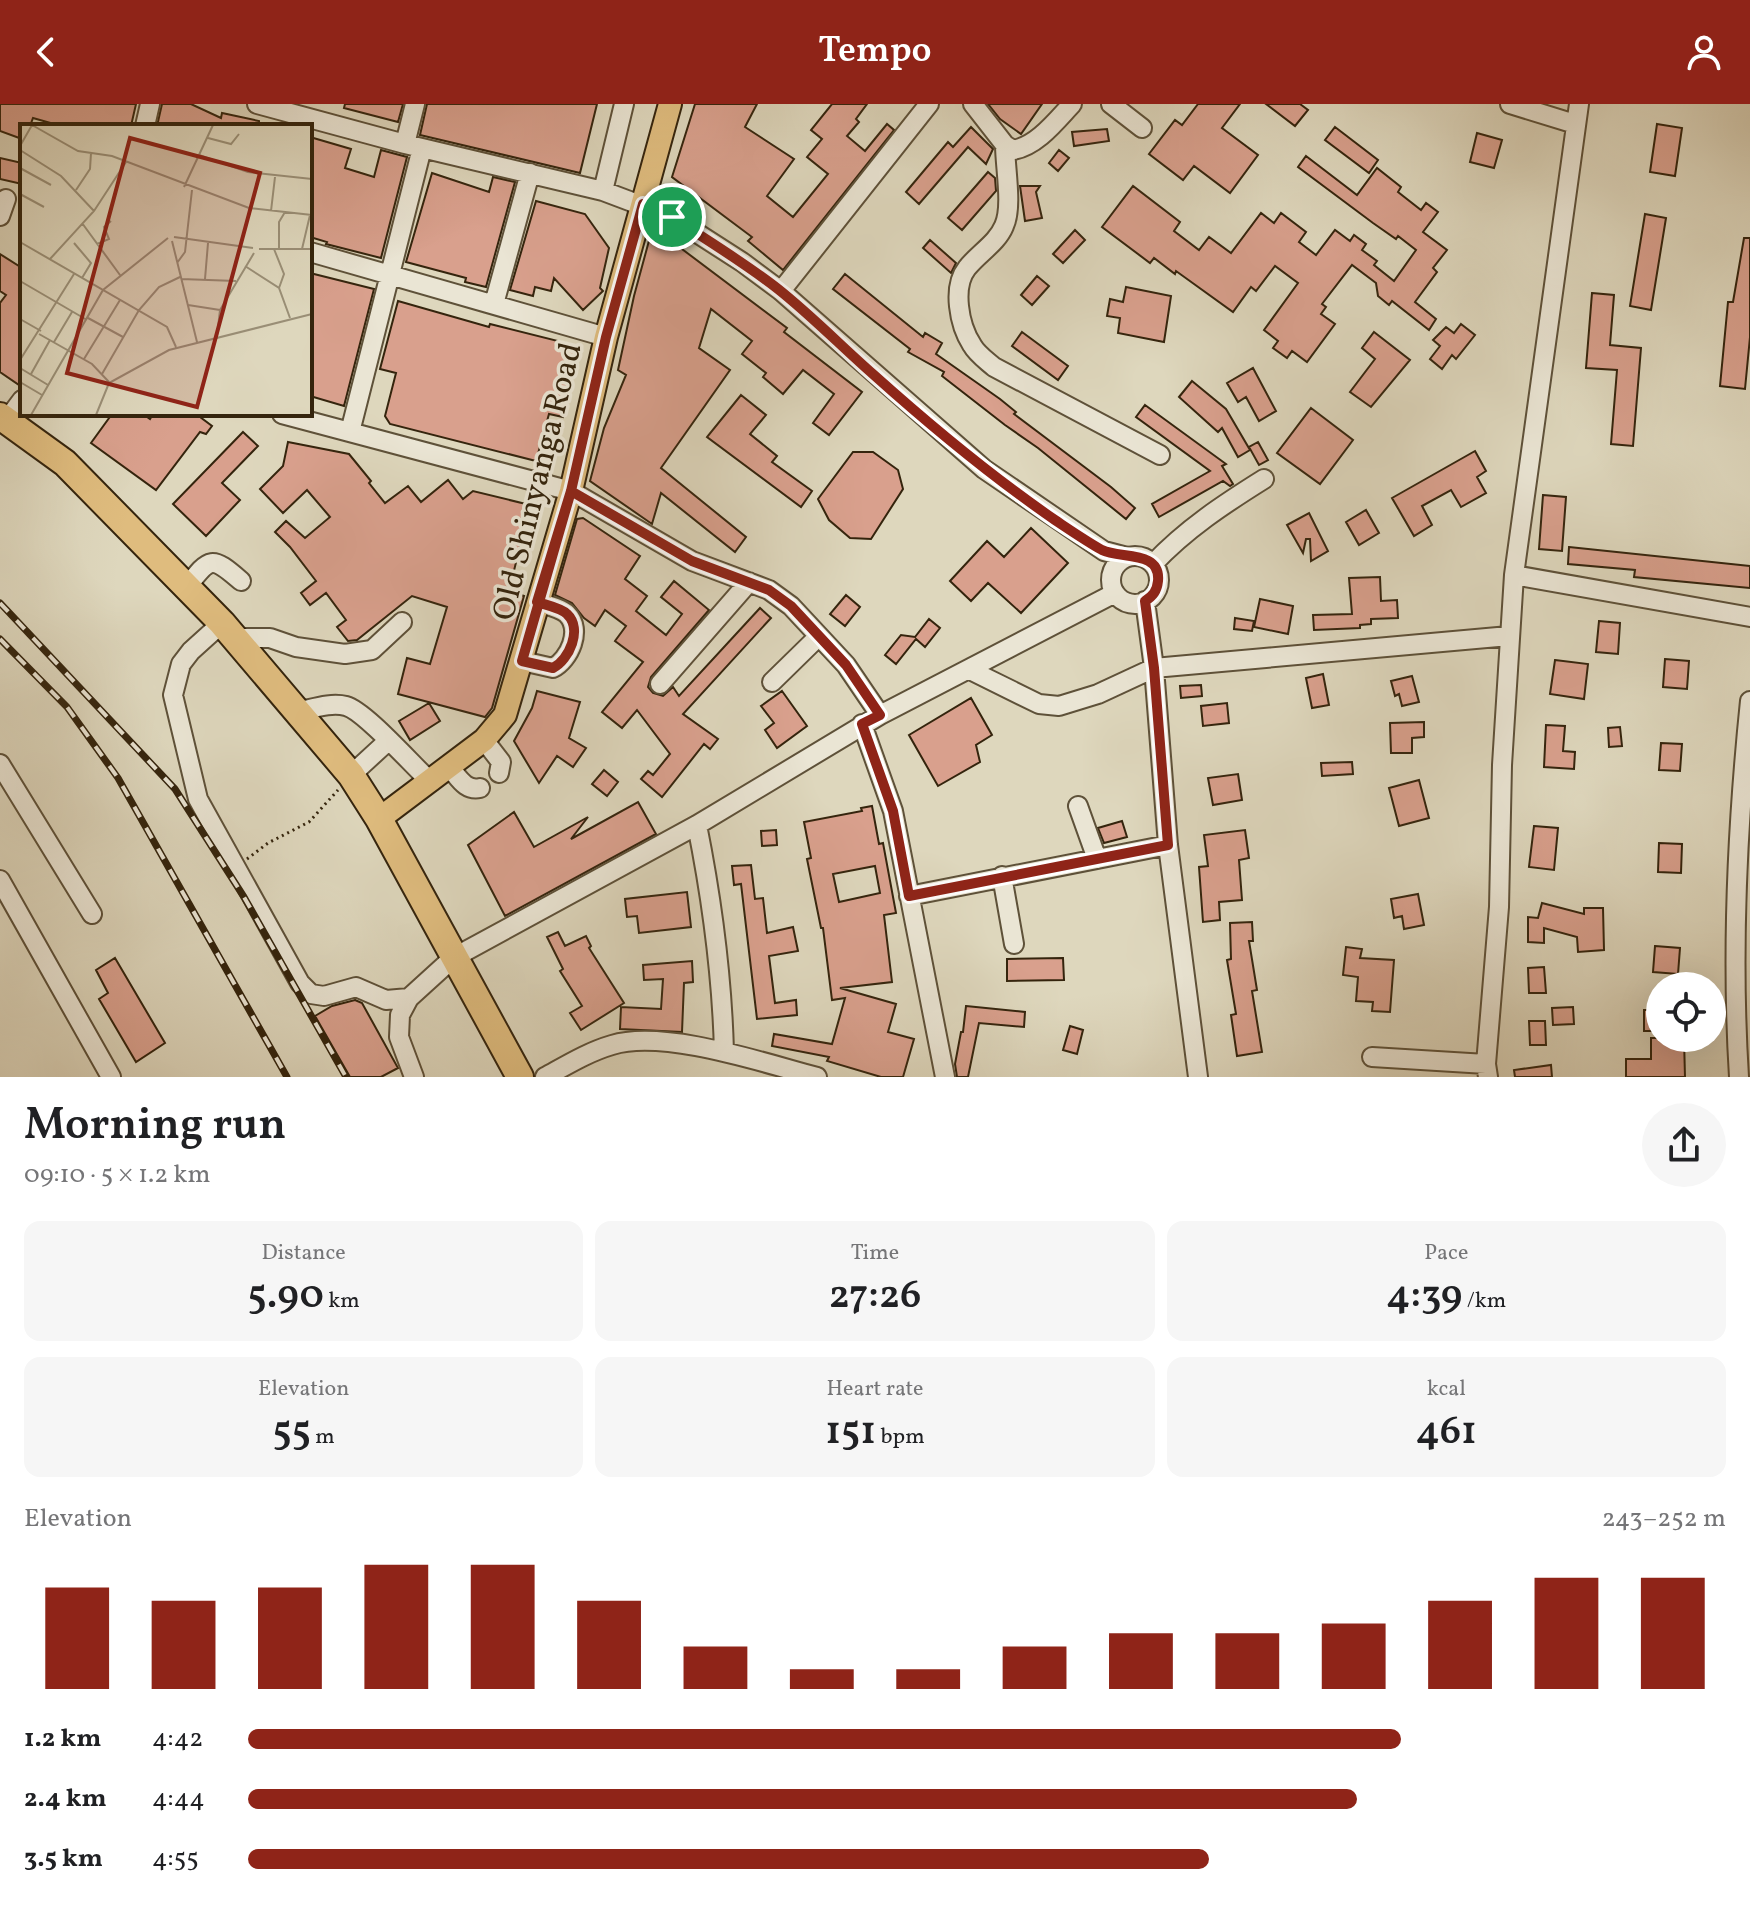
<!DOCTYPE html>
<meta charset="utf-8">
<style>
body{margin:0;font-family:Vollkorn,serif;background:#f6f6f6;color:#202124;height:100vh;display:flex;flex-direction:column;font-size:30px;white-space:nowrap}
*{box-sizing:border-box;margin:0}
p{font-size:26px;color:#757577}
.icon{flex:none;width:44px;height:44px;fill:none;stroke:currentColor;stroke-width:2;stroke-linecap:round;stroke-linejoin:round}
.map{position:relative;height:973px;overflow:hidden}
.details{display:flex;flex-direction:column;background:#fff;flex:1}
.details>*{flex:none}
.buttons{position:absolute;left:1646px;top:868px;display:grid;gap:16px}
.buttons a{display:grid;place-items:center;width:80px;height:80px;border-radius:50%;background:#fff;box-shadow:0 8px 32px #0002;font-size:40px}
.pin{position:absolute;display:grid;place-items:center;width:68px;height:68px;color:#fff;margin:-34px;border:4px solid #fff;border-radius:50%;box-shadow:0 2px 8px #0007}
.round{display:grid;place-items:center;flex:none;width:84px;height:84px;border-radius:42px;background:#f6f6f6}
.headline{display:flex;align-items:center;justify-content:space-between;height:136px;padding:0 24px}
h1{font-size:44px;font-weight:600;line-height:60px}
.figures{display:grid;grid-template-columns:repeat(3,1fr);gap:12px;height:136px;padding:8px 24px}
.figures div{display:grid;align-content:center;border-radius:16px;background:#f6f6f6;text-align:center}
.figures b{font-size:40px;font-weight:600}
.figures small{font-size:22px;font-weight:400}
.figures p{font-size:22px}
.chart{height:224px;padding:16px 24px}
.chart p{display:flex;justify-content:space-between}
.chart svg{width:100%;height:144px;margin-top:8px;stroke:#8f2418;stroke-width:6}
ul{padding:0 24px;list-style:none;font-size:26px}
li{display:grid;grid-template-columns:128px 96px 1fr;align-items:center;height:60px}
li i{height:20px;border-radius:10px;background:#8f2418}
header{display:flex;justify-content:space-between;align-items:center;height:104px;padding:0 24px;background:#8f2418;color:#fff;font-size:36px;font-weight:600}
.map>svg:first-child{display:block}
.building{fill:#d9a08d;stroke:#34240d;stroke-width:2;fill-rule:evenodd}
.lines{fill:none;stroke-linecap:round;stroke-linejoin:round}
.minor-casing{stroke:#5e5139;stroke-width:22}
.major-casing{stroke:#34240d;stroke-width:26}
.highway-casing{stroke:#34240d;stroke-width:30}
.path{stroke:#34240d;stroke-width:3;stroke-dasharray:2 4;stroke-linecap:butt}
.minor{stroke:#eae5d4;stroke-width:18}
.major{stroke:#dfbc7e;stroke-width:22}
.highway{stroke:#dfbc7e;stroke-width:26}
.rail-casing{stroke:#34240d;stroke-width:7}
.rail{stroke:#eae5d4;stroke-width:4;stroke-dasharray:12;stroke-linecap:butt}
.route-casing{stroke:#fff;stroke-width:16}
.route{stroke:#8f2418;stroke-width:10}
.labels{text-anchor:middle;stroke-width:7;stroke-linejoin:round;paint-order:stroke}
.street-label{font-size:32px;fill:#34240d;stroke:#eae5d4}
.inset-road{fill:none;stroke:#9a8f77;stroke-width:2}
.view{fill:#8f2418;fill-opacity:0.15;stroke:#8f2418;stroke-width:4}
.inset-edge{fill:none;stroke:#34240d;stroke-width:4}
</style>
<header><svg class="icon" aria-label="back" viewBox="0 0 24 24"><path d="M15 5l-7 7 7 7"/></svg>Tempo<svg class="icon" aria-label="person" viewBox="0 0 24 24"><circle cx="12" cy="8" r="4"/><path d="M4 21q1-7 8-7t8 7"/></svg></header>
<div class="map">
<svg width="1750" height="973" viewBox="0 0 1750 973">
<rect width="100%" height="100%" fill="#ded7bd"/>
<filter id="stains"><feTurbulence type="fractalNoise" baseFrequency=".0025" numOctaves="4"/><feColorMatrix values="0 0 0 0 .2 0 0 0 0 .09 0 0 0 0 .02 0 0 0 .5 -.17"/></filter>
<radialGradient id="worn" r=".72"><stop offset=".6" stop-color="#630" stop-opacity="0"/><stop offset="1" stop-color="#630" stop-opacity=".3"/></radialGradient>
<!-- building -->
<path class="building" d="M0 0H136L131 22H61L33 14 30 22H22V35L0 27Z
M162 0H191L221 14 222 9 259 17V22H157Z
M345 0H403L398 18 344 4Z
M427 0H597L580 69 420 31Z
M695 0H757L745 23 794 55 767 92 793 113 828 70 807 53 822 35 811 26 832 0H867L856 15 859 18 847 32 865 47 887 20 894 26 783 166 748 137 752 133 672 73Z
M988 0H1042L1021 30 1000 15Z
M1198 0H1240L1222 24 1258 51 1230 89 1194 62 1183 76 1149 50 1175 16 1182 21Z
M1266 0H1300L1308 6 1295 22Z
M1657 20 1682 24 1675 72 1650 68Z
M971 23 993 45 986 60 968 43 919 100 906 88 948 38 953 43Z
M1335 23 1378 56 1369 69 1325 36Z
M1107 25 1109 37 1074 42 1072 28Z
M1477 29 1502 36 1494 64 1470 58Z
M310 33 351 45 345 64 374 73 381 46 407 53 381 154 326 140 327 138 310 133Z
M1059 46 1069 54 1058 67 1049 59Z
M1306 52 1357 91 1377 64 1401 83 1398 88 1421 106 1426 99 1438 108 1423 128 1447 146 1433 164 1437 168 1415 198 1436 215 1429 226 1392 197 1389 201 1378 192 1376 179 1352 161 1322 200 1326 203 1321 210 1335 220 1307 258 1292 247 1287 254 1273 244 1278 237 1264 226 1298 179 1275 162 1256 187 1251 183 1233 208 1176 167 1175 170 1154 154 1150 159 1102 123 1133 82 1180 118 1174 127 1199 146 1209 133 1231 149 1261 109 1274 119 1281 109 1306 128 1299 138 1316 151 1335 126 1350 137 1354 131 1366 140 1362 146 1377 157 1374 161 1394 177 1416 146 1398 132 1396 135 1373 119 1298 63Z
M0 54 22 59V80L0 75Z
M988 68 995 74 996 87 962 126 948 114Z
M432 69 489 88 493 73 515 78 486 183 465 178 466 174 406 158Z
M1020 82H1040L1036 88 1042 114 1025 117Z
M536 97 585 110 609 144 600 184 603 187 583 206 554 174 551 187 535 183 533 192 510 186Z
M1645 110 1666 114 1651 206 1630 202Z
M1075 126 1085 136 1063 159 1053 150Z
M662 130 787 224 784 228 862 288 829 331 813 319 834 290 803 266 783 290 763 273 766 269 742 250 752 237 711 205 699 244 730 266 661 364 746 433 735 448 661 389 652 420 590 377 604 324 626 271 618 266 634 192 650 133Z
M1744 134H1750V233L1745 285 1720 282 1728 198H1733Z
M930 136 956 159 951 169 923 144Z
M0 150 22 164V283L0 268V199L6 191 0 187Z
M310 169 374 185 344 302 310 292Z
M845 170 923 233 925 229 942 239 936 250 1000 295 1016 308 1014 310 1111 383 1135 404 1126 415 1038 344 1005 321 942 272 944 268 908 248 910 245 833 185Z
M1037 172 1049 182 1032 201 1021 191Z
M1126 183 1171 192 1164 238 1118 229 1120 214 1107 212 1110 195 1123 198Z
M1592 189 1614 191 1610 241 1641 244 1633 342 1611 340 1617 266 1586 264Z
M398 197 489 223 490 220 570 240 577 253 563 313 549 310 536 357 390 320 385 312 396 269 380 265Z
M1461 220 1475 231 1456 255 1452 251 1442 265 1430 255 1440 242 1433 236 1446 223 1454 229Z
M1022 228 1068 262 1058 276 1012 242Z
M1374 228 1410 256 1371 303 1350 288 1375 255 1362 244Z
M1253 264 1276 307 1259 317 1246 293 1238 298 1227 279Z
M1192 277 1226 305 1250 346 1238 353 1222 324 1218 328 1179 293Z
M741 291 766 311 750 330 777 352 772 358 812 387 801 403 707 333Z
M1145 301 1226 360 1222 362 1233 380 1230 382 1223 377 1159 413 1152 400 1210 367 1136 313Z
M1311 304 1353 336 1320 380 1277 349Z
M112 310H143L150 315 153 310H196L212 322 206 330 200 328 156 386 91 339Z
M243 328 258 342 222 379 240 396 206 432 173 400Z
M288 338 349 350 371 377 369 379 385 399 408 382 421 398 448 376 463 395 473 387 530 401 509 487 524 492 492 604 485 613 398 590 407 554 430 560 447 503 412 492 357 536 348 537 337 523 346 516 326 489 310 501 301 489 316 477 290 443 275 428 286 417 305 434 330 413 307 386 283 409 260 385 283 362Z
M1258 338 1268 356 1259 361 1249 343Z
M1475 347 1486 367 1477 373 1486 389 1461 403 1451 386 1422 402 1432 421 1414 432 1392 394Z
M853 348H873L898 366 903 385 871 435 850 434 829 416 818 395Z
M1543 391 1566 393 1562 447 1539 445Z
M1366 406 1379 429 1359 441 1346 418Z
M1309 409 1328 447 1311 457 1310 435H1306L1303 449 1287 421Z
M583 414 640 452 625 475 647 492 636 507 666 531 682 510 661 493 674 477 709 506 651 573 648 583 653 589 663 592 673 583 679 592 760 504 771 514 683 610 718 635 710 645 704 640 662 693 641 675 648 667 653 671 670 650 637 606 622 624 602 608 643 558 615 537 626 522 605 506 595 522 584 514 572 499 555 491 577 415Z
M1031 424 1068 459 1021 509 988 479 971 497 950 477 987 437 1004 453Z
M1569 443 1750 462V484L1634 473 1635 466 1568 460Z
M1380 473 1381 497 1397 496 1398 514 1371 515V520L1360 521V524L1314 526 1313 511 1352 510 1349 474Z
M846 491 860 503 845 522 830 510Z
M1260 495 1293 502 1288 530 1254 523Z
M1235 514 1254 517 1252 527 1234 525Z
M929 515 940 524 925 543 916 535 896 560 885 551 901 531 915 533Z
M1599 517 1620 519 1618 550 1596 548Z
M1665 555 1689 557 1687 585 1663 583Z
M1555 556 1588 560 1584 595 1550 590Z
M1323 570 1329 601 1312 604 1306 574Z
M1412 572 1419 598 1402 602 1399 590 1395 592 1391 577Z
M1201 581 1202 592 1181 594 1180 582Z
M537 587 580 598 569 634 586 644 573 663 557 652 539 679 514 637 532 604Z
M782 587 807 622 777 644 765 626 774 619 761 602Z
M971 594 992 631 976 641 980 658 938 682 909 631Z
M429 599 440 617 410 636 399 617Z
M1227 599 1229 619 1203 622 1201 602Z
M1424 618V633L1412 634V649H1391L1390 619Z
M1546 621 1565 622 1563 647 1575 648 1574 665 1544 663Z
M1620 623 1622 642 1609 643 1608 624Z
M1661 639 1682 640 1680 667 1659 666Z
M1352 658 1353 670 1322 672 1321 659Z
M604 666 618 678 607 692 592 680Z
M1238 670 1242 696 1213 701 1208 674Z
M1419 676 1429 714 1399 722 1389 684Z
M638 698 656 730 505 812 468 741 514 708 534 743 588 713 571 735Z
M872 702 879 740 883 739 896 809 884 811 892 878 840 884 896 900 888 928 914 935 903 973H881L827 957 829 953 772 942 774 930 832 940 845 894 832 896 823 824H821L807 755 811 754 804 718 862 707 861 704ZM875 762 880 789 839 798 833 770Z
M1122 717 1127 733 1104 739 1098 724Z
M1534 722 1558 724 1554 766 1529 763Z
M776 726 777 741 762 742 761 727Z
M1245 726 1249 754 1239 756 1242 796 1219 798 1220 816 1203 818 1199 763 1208 762 1204 731Z
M1659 739 1682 740 1681 769 1658 768Z
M751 761 755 795 763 794 767 829 793 823 798 847 769 852 775 899 796 896 797 911 757 915 741 780 734 781 732 762Z
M687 788 691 823 639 829 637 812 627 813 625 795Z
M1418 790 1424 821 1404 825 1402 812 1394 814 1391 795Z
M1542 799 1584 810V804H1603L1604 846 1578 848 1577 833 1544 824V839L1528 838V813L1538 814Z
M1252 818 1253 837H1249L1257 886 1252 887 1262 948 1237 952 1231 911 1236 910 1227 856 1231 855 1230 819Z
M558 828 565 842 586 832 591 842 589 844 624 899 581 926 570 909 582 902 560 867 563 865 547 833Z
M1655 842 1680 844 1678 870 1653 868Z
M1346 843 1362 845 1360 854 1394 856 1390 908 1372 907 1373 898 1356 897 1358 873 1343 871Z
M115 854 165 939 136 958 99 895 108 889 96 866Z
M1063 854 1064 876 1007 877V855Z
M692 857 693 878 684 879 682 928 620 925 621 903 661 905 663 875 644 876 643 861Z
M1544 863 1546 889H1529L1528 864Z
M355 896 362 899 398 964 381 973H350L315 912 332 902Z
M966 902 1025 908 1024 923 979 919 968 973H957L955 960 961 928H963Z
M1573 903 1574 920 1553 921 1552 904Z
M1644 906H1660V927H1644Z
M1529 917H1545L1546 941H1530Z
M1070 922 1083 926 1077 950 1063 946Z
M1651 934H1684L1685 973H1626V955H1651Z
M1551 961 1552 973H1515L1514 966Z"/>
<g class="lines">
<defs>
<path id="minor" d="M257 0 405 40 603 87 672 113 742 158 781 187 984 365 1104 447 1127 453
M973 0 1005 41 1013 46C1037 42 1056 17 1072 0
M1111 0 1142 24
M1510 0 1575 20
M145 22 150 0
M405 40 415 0
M1005 41C1005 63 1013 103 1004 122 997 139 979 149 967 164 952 183 959 221 972 241 977 250 986 256 994 263L1160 351
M603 87 624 0
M0 112 6 95
M310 148 606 233
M781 187 929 0
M494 200 530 69
M282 310 571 387 692 457 769 486 791 502 846 561 880 611
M7 316 22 296
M350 328 422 44
M1111 476a24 24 0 1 1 48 0a24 24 0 1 1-48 0Z
M1153 460C1186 425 1224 400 1264 375
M1514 471 1750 513
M186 484C210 453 211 451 241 477
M1145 497 1154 564 1168 741 1198 973
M222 519 191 547 181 560 173 591 198 695 300 879 311 890 324 892 356 883 386 896 409 894
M236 534H270L296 543 345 550 372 546 402 518
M522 557 553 564C569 556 583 526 567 510 561 504 546 501 537 498
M970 566 1039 600 1059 602 1098 590 1154 564 1509 532
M772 578 819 532
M660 580 749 478
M296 608C312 605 330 598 346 602 365 607 413 662 431 678
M862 620 893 707 945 973
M484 636 501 658 499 669
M0 660 92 810
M450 664C459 674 465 687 480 684
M351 671 388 637
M1078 702 1097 755
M697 721C712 796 722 870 724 948
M1002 772 1014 840
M0 776 111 973
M909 792 1168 741
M1372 953 1486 960
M414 973 399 933 400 911 409 894 453 854 697 721 880 611 1115 489
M545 973C567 961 588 948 612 941 664 925 764 959 817 973
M1488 973 1486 960 1499 803 1502 661 1514 471 1579 0
M1739 973C1731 847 1737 723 1750 597"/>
<path id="major" d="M379 715 484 636 505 611 571 387 606 233 670 0"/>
<path id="highway" d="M0 312 65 359 222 519 351 671 379 715 520 973"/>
</defs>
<!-- minor casing -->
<use href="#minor" class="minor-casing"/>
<!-- major casing -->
<use href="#major" class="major-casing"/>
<!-- highway casing -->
<use href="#highway" class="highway-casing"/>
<!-- path -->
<path class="path" d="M247 755 268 739 309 718 338 686"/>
<!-- minor -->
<use href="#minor" class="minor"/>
<!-- major -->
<use href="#major" class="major"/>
<!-- highway -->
<use href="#highway" class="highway"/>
<defs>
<path id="rail" d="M0 499 175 685 244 793 346 973
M0 535 67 603 118 674 287 973"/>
</defs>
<!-- rail casing -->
<use href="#rail" class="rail-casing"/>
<!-- rail -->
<use href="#rail" class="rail"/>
</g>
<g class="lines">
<defs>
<path id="route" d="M672 113 643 100 606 233 571 387 522 557 553 564C569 556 583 525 567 510 561 504 546 501 537 498L571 387 692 457 769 486 791 502 846 561 880 611 862 620 893 707 909 792 1168 741 1154 564 1145 497C1153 492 1157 487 1158 477 1161 446 1120 455 1102 446 1086 437 1070 426 1055 416 991 372 932 323 874 271 842 243 812 212 778 185 745 159 708 137 672 113"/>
</defs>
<!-- route casing -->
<use href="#route" class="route-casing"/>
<!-- route -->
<use href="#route" class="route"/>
</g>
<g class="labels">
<!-- street labels -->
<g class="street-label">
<text transform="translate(536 377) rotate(-76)" y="11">Old Shinyanga Road</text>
</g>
</g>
<!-- overview -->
<g transform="translate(20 20)">
<rect width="292" height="292" fill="#ded7bd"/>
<path class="inset-road" d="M188 14 211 20 219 10M0 22 12 1 58 27 92 32 229 84 292 91M0 26 41 52 74 87M179 31 228 48 292 55M0 44 31 61M164 63 193 1M56 66 70 45 71 29M0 70 24 83M251 87 255 53M62 99 100 151M154 113 233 124M152 117 177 218M0 118 147 203 156 223M54 119 71 139 62 154M77 120 89 115 84 103 91 97M239 125H292M254 125 264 150 259 164M259 125V98L265 88M282 125 290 91M30 135 74 87 106 38M157 139 165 128 172 66M225 142 259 164 270 194M161 155 216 157M185 155 188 119M0 157 67 196M168 181 200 186M68 194 103 213M0 195 21 207M19 210 72 240 89 258M197 212 200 186 234 129M34 218 52 188M64 235 100 176M0 236 54 150M0 244 28 261M11 250 30 216M82 250 119 186 139 163 160 153M0 258 22 271M11 291 83 166 148 114M76 291 89 259 149 226 292 190"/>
<path class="view" d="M110 14 240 49 177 283 47 249Z"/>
<rect width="292" height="292" class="inset-edge"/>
</g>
<rect width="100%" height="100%" filter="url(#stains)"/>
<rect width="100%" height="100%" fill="url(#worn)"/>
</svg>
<div class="buttons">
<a><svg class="icon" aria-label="locate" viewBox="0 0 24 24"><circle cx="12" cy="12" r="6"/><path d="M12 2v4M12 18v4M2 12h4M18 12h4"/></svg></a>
</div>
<div class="pin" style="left:672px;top:113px;background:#1e9e55"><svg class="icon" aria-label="arrive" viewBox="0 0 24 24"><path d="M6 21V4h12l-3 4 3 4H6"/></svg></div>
</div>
<section class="details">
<div class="headline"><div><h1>Morning run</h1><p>09:10 · 5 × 1.2 km</p></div><a class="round"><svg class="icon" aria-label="share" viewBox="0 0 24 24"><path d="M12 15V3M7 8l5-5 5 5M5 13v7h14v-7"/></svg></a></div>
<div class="figures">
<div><p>Distance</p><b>5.90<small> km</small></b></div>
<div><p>Time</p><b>27:26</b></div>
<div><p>Pace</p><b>4:39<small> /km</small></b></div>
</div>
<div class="figures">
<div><p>Elevation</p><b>55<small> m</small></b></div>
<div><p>Heart rate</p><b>151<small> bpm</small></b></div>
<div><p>kcal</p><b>461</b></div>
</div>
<div class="chart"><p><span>Elevation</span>243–252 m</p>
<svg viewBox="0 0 160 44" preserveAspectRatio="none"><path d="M5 44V13M15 44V17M25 44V13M35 44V6M45 44V6M55 44V17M65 44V31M75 44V38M85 44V38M95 44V31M105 44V27M115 44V27M125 44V24M135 44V17M145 44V10M155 44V10"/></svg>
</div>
<ul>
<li><b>1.2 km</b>4:42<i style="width:78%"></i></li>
<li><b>2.4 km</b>4:44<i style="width:75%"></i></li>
<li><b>3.5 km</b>4:55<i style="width:65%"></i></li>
</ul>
</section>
